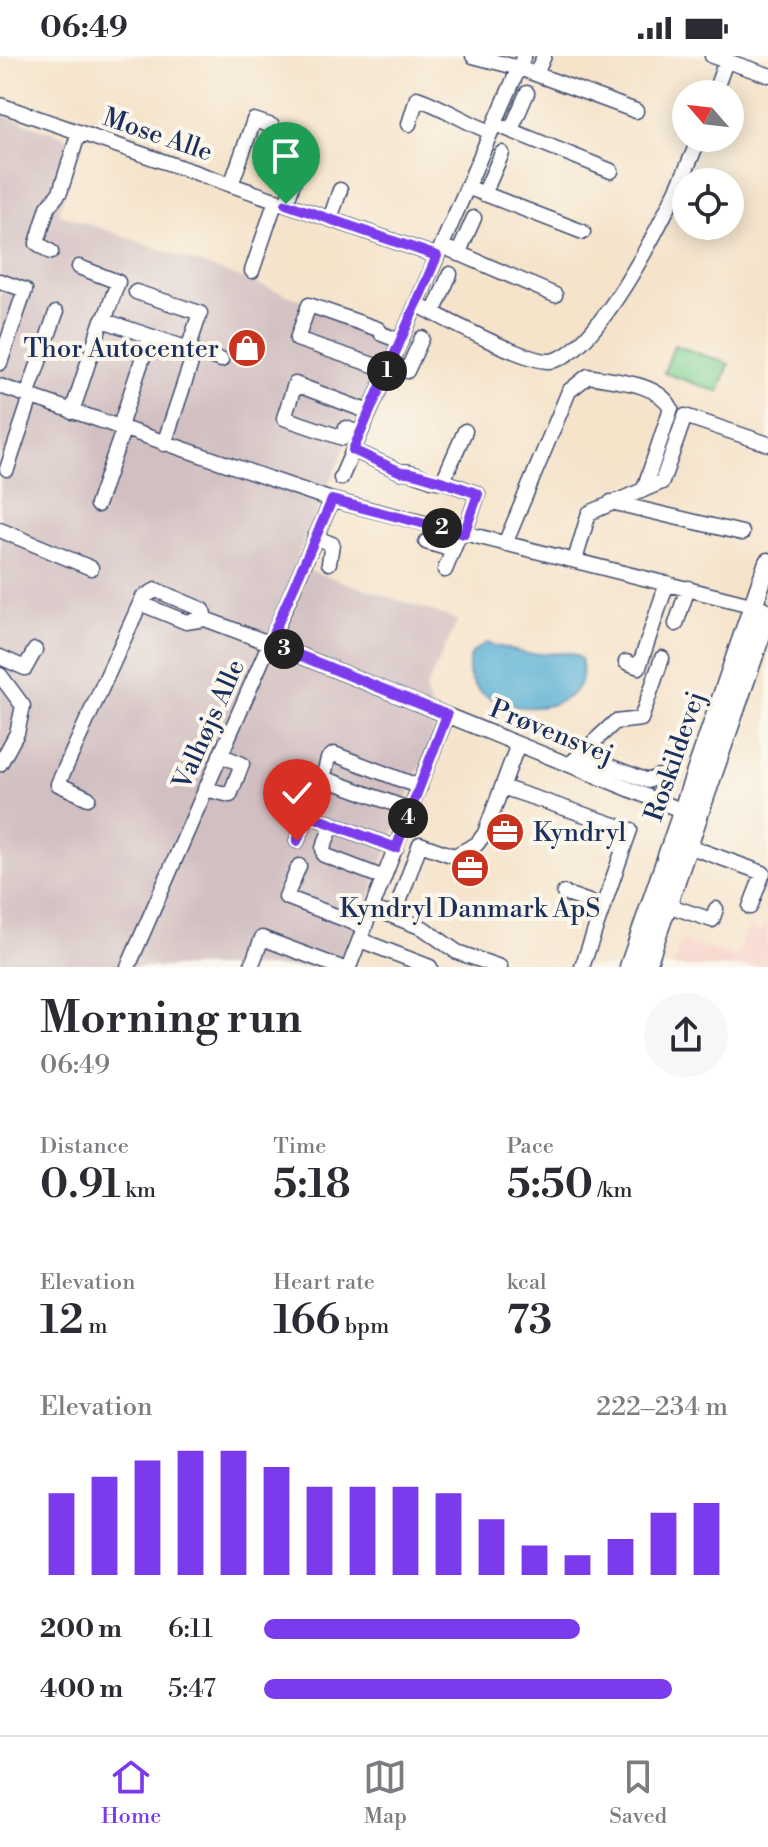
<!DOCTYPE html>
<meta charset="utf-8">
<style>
body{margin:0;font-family:"Libre Bodoni",serif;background:#f7f7f7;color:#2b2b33;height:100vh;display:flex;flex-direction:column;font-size:30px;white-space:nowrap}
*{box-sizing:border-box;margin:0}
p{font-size:26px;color:#7c7c81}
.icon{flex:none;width:44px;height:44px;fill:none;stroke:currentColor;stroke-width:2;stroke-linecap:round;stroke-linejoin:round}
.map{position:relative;height:911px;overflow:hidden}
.drawer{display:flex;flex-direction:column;background:#fff;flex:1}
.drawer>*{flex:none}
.needle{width:52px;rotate:298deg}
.buttons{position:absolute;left:672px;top:24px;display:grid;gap:16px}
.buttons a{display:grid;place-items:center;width:72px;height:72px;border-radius:50%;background:#fff;box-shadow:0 4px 20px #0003;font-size:40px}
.pin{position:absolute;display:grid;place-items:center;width:68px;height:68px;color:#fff;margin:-82px -34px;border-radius:50% 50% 50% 0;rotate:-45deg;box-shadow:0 0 8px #0007}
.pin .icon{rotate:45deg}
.km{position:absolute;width:40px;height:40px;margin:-20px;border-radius:50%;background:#222;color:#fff;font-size:22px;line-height:40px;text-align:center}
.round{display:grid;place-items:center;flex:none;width:84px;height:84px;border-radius:42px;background:#f7f7f7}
.summary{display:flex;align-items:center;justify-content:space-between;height:136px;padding:0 40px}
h1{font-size:44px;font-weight:600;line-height:60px}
.figures{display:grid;grid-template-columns:repeat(3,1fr);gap:12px;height:136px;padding:8px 40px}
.figures div{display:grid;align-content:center}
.figures b{font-size:40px;font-weight:600}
.figures small{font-size:22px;font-weight:400}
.figures p{font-size:22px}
.chart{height:224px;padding:16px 40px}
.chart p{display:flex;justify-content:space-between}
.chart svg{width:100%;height:144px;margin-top:8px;stroke:#7c3aed;stroke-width:6}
ul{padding:0 40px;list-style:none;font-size:26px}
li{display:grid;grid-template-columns:128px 96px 1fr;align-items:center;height:60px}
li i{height:20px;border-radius:10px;background:#7c3aed}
.status{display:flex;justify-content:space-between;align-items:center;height:56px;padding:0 40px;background:#fff;direction:ltr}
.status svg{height:22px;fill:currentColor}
.menu{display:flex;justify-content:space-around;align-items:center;height:112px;border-top:2px solid #e1e1e2;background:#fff;font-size:22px;color:#7c7c81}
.menu a{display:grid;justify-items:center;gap:4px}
.menu .active{color:#7c3aed}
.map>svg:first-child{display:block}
.built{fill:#f7d1c9}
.industrial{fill:#d2bfc1}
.green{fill:#7fd295;stroke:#4d807a;stroke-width:2}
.water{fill:#57afd4;stroke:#396f99;stroke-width:2}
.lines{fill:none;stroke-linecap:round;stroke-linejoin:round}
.minor-casing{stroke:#3c4a6e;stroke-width:17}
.major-casing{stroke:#3c4a6e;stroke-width:21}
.minor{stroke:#fff;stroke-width:14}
.major{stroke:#fff;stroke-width:18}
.route-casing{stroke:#fff;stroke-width:16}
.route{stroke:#7c3aed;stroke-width:10}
.labels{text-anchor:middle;stroke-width:8;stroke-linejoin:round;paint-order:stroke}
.street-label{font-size:26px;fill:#1b2f5e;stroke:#fbf7ec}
.poi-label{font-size:26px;fill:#1b2f5e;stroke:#fbf7ec;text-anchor:end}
</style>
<div class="status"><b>06:49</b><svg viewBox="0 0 49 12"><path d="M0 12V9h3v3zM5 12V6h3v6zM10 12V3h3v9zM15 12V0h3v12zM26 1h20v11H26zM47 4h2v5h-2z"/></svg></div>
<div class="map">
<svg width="768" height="911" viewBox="0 0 768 911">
<rect width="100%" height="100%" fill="#fbf7ec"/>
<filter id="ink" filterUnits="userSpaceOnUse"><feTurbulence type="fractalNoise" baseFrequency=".0125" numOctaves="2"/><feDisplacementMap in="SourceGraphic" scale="16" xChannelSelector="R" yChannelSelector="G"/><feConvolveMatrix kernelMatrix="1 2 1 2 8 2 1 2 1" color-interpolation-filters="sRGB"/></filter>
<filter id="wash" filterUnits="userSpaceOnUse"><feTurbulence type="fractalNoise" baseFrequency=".006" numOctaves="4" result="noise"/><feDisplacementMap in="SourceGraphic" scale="32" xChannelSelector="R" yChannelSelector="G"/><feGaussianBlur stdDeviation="1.8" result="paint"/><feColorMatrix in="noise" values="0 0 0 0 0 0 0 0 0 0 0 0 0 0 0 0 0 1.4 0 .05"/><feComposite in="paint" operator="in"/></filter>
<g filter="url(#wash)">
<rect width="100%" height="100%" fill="#f5e3ca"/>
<!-- built -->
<path class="built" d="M768 862V911H673L682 885 735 901 748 871 761 876Z"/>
<!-- industrial -->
<path class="industrial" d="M0 58 82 87 58 157 394 277 294 509 458 564 425 634 437 667 342 911H0Z"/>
<!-- green -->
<path class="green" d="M674 289 729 308 719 336 664 317Z"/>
<!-- water -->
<path class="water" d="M486 587 527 598 571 597 581 603C599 674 445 662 472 597Z"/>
</g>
<g filter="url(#ink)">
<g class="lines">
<defs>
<path id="minor" d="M473 0 519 12 636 55
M712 0 768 19
M536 18 544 0
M714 38 726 5
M0 49 437 200
M409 68 417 42C446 52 464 66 491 76
M495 68 611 115
M511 74 527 37
M231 129 254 64 272 70 273 75
M467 131 583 176
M484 138 502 97
M286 148 300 106
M330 163 340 134
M442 190 555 239
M51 196 37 187 48 151 60 136 79 76
M458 198 474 162
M79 211 118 226 104 265
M252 215 276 144
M0 225 25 234 0 307
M136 236 200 257 188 293
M416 248C441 261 527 307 550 305 601 300 682 128 699 82
M433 257 450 218
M195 295 221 304
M390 308 407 315 422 282
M388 314 297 283 309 249 378 273 382 278 400 285
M0 330 332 444 763 552
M27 340 56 257
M72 356 102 264 195 295 164 388
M119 373 150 280
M360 378 346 372 343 382 284 362 295 328 369 356
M353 394 401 416C415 413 428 427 443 425L465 375
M7 413 31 341
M341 422 524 0
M443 425 478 438 464 478
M611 446 742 477
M97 449 123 374
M0 474 91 512
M315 481 332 488 329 507
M426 486 453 494
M505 488 569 335 588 320C613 325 658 326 671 352L644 433
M575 504 589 457 662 426 685 360 768 388
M445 514 460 477
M142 548 186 566 205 563 269 587 683 755
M676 568 688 532
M0 601 25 612 35 594
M626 606 639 611 667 527
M0 619 23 650 17 677 0 708
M580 699 648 725 659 720
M570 708 615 666 641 663 662 602
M502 731 630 774 582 911
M205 733 230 739 242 708 220 699
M88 742 58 728 143 541 156 534 203 554 205 563
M411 754 323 722 328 703 334 698 420 731
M333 768 323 792 324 799 384 822
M297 785 308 759 396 792
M688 790 763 817 750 851
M299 810 286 841 365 871
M564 837 603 851
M667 849 712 864 716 853
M372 852 423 872 457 896 500 911
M394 860 420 788 454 800 477 788 485 777 518 688
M360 884 430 911
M128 911 332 444
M251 911 262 882 339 911
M349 911 447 659"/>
<path id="major" d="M629 911 768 506
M646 911 768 559"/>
</defs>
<!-- minor casing -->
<use href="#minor" class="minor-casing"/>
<!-- major casing -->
<use href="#major" class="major-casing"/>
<!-- minor -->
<use href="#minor" class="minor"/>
<!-- major -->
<use href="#major" class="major"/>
</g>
</g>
<g class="lines" filter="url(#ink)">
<defs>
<path id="route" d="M286 148 437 200 353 394 401 416C411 414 465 433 478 438L464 478 332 444 269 587 447 659 396 792 308 759 297 785"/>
</defs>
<!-- route casing -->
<use href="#route" class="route-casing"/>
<!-- route -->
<use href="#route" class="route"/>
</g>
<!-- icons -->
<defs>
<symbol id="shop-disc" viewBox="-11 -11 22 22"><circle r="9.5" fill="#c8321e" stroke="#fbf7ec"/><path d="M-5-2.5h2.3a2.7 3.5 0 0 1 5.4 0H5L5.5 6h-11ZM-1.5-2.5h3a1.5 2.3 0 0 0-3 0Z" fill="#fff"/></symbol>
<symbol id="office-disc" viewBox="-11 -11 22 22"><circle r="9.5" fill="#c8321e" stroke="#fbf7ec"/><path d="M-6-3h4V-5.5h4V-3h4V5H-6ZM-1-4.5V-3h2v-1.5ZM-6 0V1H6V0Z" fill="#fff"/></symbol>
</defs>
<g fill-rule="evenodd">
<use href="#shop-disc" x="225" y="270" width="44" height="44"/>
<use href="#office-disc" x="483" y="754" width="44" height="44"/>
<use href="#office-disc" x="448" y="790" width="44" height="44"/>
</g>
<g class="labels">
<!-- street labels -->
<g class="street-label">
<text transform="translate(158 78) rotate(19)" y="9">Mose Alle</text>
<text transform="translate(208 668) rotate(-66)" y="9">Valhøjs Alle</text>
<text transform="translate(552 675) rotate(22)" y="9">Prøvensvej</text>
<text transform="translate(674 700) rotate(-71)" y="9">Roskildevej</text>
</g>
<!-- poi labels -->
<g class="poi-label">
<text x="219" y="301">Thor Autocenter</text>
<text x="533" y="785" text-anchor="start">Kyndryl</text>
<text x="470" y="861" text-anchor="middle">Kyndryl Danmark ApS</text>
</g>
</g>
</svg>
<div class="buttons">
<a><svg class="needle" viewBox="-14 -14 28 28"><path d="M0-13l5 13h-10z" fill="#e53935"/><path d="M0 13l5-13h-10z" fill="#7c7c81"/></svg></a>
<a><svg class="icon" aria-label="locate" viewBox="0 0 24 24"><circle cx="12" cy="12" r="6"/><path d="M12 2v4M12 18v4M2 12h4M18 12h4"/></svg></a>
</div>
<div class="pin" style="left:286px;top:148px;background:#1e9e55"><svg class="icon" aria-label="arrive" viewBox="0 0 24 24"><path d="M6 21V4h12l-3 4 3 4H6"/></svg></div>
<div class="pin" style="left:297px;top:785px;background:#d93025"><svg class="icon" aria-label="check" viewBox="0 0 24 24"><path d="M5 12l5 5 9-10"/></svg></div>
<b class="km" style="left:387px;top:315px">1</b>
<b class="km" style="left:442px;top:472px">2</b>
<b class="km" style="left:284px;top:593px">3</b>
<b class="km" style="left:408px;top:762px">4</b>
</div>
<section class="drawer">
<div class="summary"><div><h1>Morning run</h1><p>06:49</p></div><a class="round"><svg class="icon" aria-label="share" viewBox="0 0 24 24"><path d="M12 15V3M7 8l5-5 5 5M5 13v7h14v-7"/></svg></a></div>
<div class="figures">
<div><p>Distance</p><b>0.91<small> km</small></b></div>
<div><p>Time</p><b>5:18</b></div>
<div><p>Pace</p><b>5:50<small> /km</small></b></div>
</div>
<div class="figures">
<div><p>Elevation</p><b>12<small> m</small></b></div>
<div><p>Heart rate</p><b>166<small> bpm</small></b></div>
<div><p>kcal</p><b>73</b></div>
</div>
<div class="chart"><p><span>Elevation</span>222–234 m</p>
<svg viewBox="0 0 160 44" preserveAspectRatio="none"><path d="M5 44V19M15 44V14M25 44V9M35 44V6M45 44V6M55 44V11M65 44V17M75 44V17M85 44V17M95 44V19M105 44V27M115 44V35M125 44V38M135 44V33M145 44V25M155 44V22"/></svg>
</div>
<ul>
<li><b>200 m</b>6:11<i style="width:68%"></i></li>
<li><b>400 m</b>5:47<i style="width:88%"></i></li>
</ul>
</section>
<nav class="menu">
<a class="active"><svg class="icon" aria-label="home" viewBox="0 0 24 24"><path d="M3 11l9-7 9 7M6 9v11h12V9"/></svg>Home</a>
<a><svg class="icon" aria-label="map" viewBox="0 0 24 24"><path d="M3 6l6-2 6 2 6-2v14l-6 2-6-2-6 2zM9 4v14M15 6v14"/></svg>Map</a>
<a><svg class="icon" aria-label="saved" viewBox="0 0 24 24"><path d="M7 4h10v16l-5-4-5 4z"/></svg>Saved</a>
</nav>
